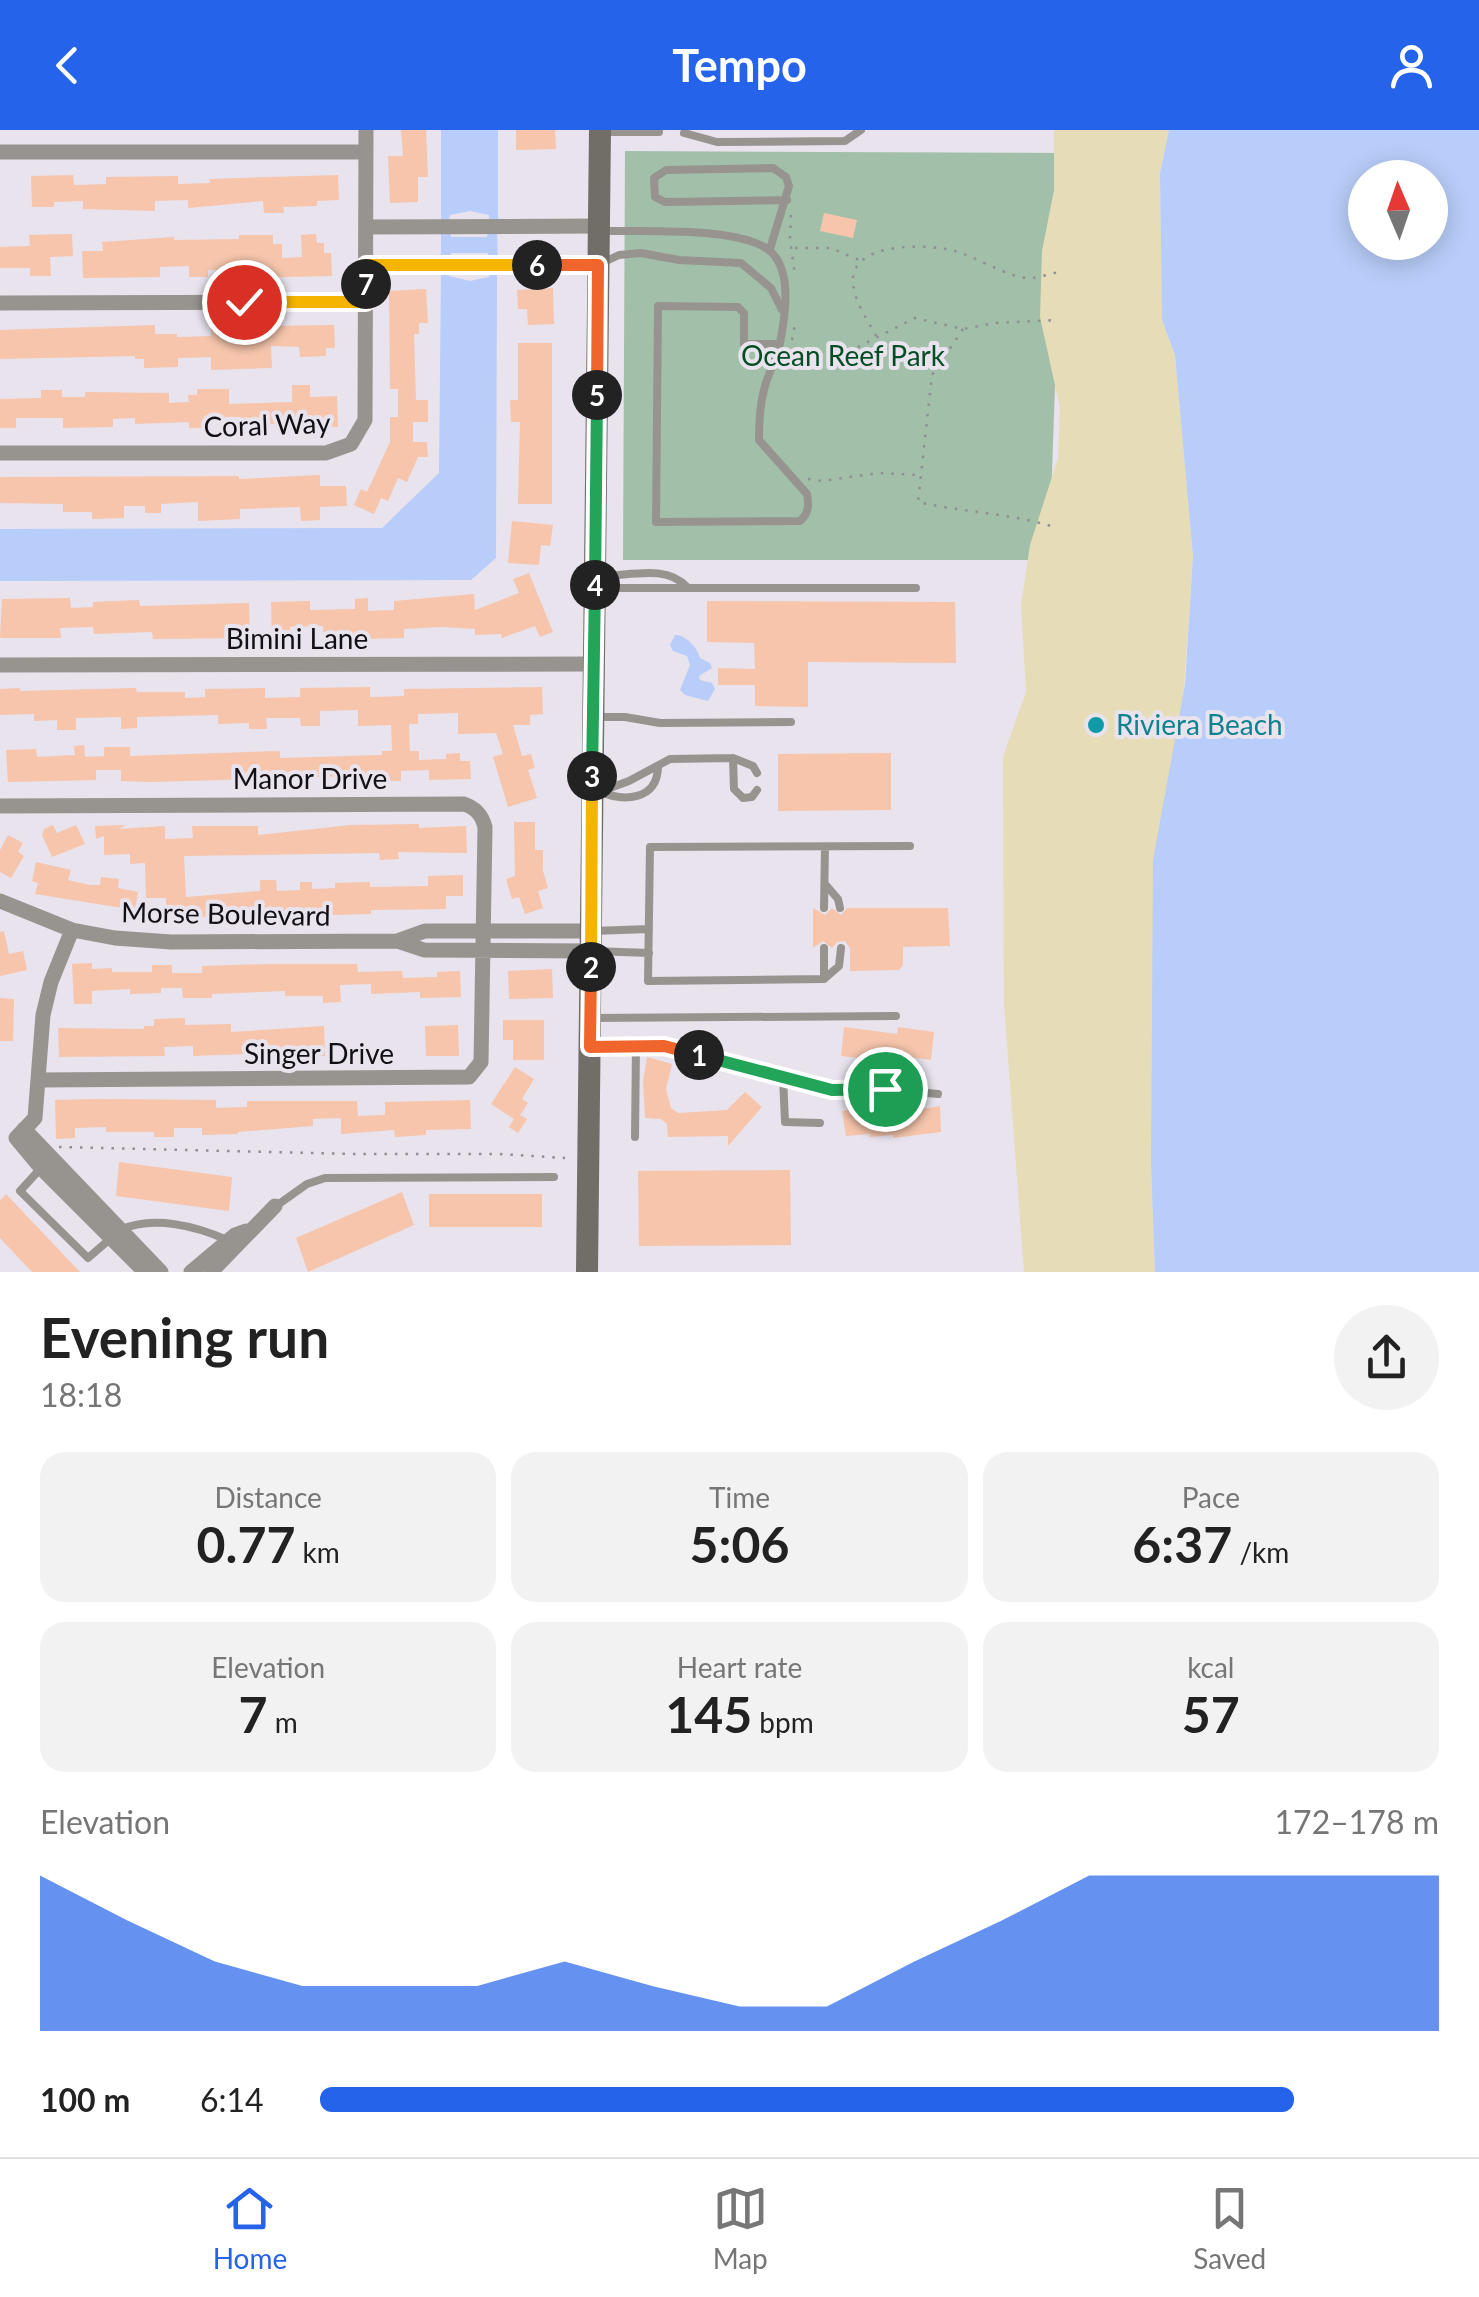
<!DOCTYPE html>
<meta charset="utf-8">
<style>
body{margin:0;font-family:Lato,sans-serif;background:#f2f2f2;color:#222;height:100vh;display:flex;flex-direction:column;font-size:38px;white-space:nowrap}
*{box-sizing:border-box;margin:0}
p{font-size:32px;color:#767676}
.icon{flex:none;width:55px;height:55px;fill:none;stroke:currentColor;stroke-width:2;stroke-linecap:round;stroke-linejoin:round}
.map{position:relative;height:1142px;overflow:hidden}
.sheet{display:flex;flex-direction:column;background:#fff;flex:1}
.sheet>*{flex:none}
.needle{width:65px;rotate:358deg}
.controls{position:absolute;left:1348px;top:30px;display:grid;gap:20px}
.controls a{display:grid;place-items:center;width:100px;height:100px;border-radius:50%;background:#fff;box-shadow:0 5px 25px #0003;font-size:50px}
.pin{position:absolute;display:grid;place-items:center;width:85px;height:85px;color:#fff;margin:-42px;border:5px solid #fff;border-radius:50%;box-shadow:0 2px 10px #0007}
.km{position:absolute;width:50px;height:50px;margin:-25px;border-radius:50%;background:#222;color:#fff;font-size:28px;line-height:50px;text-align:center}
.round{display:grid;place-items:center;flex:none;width:105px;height:105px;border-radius:52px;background:#f2f2f2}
.head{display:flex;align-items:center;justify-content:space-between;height:170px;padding:0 40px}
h1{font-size:55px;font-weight:700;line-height:75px}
.stats{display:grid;grid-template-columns:repeat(3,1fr);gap:15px;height:170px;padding:10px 40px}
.stats div{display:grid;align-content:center;border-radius:25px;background:#f2f2f2;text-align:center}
.stats b{font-size:50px;font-weight:700}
.stats small{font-size:28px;font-weight:400}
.stats p{font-size:28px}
.chart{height:280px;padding:20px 40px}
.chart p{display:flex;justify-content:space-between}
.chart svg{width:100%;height:180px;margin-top:10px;fill:#2563eb;opacity:.7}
ul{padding:0 40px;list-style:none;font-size:32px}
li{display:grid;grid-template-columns:160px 120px 1fr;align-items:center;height:75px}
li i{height:25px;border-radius:12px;background:#2563eb}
header{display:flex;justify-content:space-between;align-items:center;height:130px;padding:0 40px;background:#2563eb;color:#fff;font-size:45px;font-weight:700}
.tabs{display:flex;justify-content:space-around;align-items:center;height:140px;border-top:2px solid #e0e0e0;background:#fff;font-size:28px;color:#767676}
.tabs a{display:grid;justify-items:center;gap:5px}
.tabs .active{color:#2563eb}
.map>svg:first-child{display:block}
.green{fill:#a2c0a9}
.sand{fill:#e6dcb7}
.water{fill:#b8cdf9;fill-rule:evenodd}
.building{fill:#f6c5ac}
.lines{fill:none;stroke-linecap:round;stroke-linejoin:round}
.path{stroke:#908d94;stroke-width:2.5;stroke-dasharray:2.5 8;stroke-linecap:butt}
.lane{stroke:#979490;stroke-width:8}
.street{stroke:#979490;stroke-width:15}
.secondary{stroke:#716d67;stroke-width:22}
.split-1-casing{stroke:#fff;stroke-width:20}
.split-2-casing{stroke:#fff;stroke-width:20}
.split-3-casing{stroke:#fff;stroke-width:20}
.split-4-casing{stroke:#fff;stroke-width:20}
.split-5-casing{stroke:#fff;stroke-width:20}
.split-6-casing{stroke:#fff;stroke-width:20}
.split-7-casing{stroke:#fff;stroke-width:20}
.split-8-casing{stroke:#fff;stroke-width:20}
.split-1{stroke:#22a559;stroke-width:12}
.split-2{stroke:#f0652b;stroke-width:12}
.split-3{stroke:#f5b400;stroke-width:12}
.split-4{stroke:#22a559;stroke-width:12}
.split-5{stroke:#22a559;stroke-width:12}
.split-6{stroke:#f0652b;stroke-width:12}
.split-7{stroke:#f5b400;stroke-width:12}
.split-8{stroke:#f5b400;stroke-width:12}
.culture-dot{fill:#0f9aa8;stroke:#e8e3ed;stroke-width:4}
.labels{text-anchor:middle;stroke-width:8;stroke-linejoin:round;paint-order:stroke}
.park-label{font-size:28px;fill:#044e25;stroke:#e8e3ed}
.street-label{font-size:28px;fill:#121014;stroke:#e8e3ed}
.culture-label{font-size:28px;fill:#0d838f;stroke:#e8e3ed;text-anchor:start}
</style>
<header><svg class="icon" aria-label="back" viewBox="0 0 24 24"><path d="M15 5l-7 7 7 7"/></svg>Tempo<svg class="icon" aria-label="person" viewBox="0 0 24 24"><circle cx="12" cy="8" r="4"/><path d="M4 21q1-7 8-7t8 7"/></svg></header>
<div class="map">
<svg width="1479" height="1142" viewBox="0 0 1479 1142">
<rect width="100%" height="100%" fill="#e8e3ed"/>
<!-- green -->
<path class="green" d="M625 21 1063 23 1049 430H623Z"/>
<!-- sand -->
<path class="sand" d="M1054 0H1169L1160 43 1162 190 1175 225 1193 426 1151 1036 1155 1142H1024L1004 874 1003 627 1026 562 1021 475 1030 415 1058 328 1060 278 1040 187 1042 121 1054 60Z"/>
<!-- water -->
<path class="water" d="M441 0H498V90H489V85L470 81 450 85 449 90 441 91Z
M1169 0H1479V1142H1155L1151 1036 1153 730 1185 554 1193 426 1175 225 1162 190 1160 43ZM1365 48H1430V112H1365Z
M450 101 451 107H487L488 102H497L498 130H488V123H451L450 130H441V102Z
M441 141H449V146L470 151 489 147 490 141H497L496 428 471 450 0 451V399L382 398 439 343Z
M675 505C685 504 698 518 700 528L710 533 712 538 699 546 700 550 712 553 715 559 708 571 685 565 680 560 690 535 687 526 673 521 670 515Z"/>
<!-- building -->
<path class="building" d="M401 0H426L428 47H418V72L390 73 388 26H403Z
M516 0H555L556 19 516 20Z
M73 45 74 55 106 54V47L178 46V54L210 53 209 49 338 45 339 70 317 71V76L283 77 284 83H264L263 71 188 78V70L155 71V81L83 79V71L54 72V77H32L31 46Z
M824 83 857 90 853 108 820 101Z
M72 104 73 126 50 127 51 146H30V138H0V117L30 116 29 105Z
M316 104 317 113H324V123H331L332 146 240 148V139L208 140V147H189V136L160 137V147L83 148 82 121H103L102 112 174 107V110L239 109V105H273V114H282V128L302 127 301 105Z
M553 158 554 194 528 195 527 179H518L517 160Z
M426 159 428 193H419V204H414L416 270H428V292H413V312H427L428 327H418L407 352 398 348 388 371 381 368 374 384 354 375 361 359 367 362 390 312V287H398V259H390L389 161Z
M155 195V204H177V207L211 206V196L231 195V205H262V196L334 195 335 218H326V226L300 227 299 217 271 216 272 238 211 240V227L178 228V237L144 238V229H135V226L0 229V200Z
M518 213H552V374H518L520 292H511L510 270H518Z
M292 255H310V267L337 266 338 297H302V287H276V294L241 295V287H208V298H189V292L135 294V288L113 289V297L63 298V288H16V298H0V269L41 268V260H62V267H85V262L169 263V273L189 272 188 265H197V259H229V274L292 272Z
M320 345V356H346L347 376 320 377V390L301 391 300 377 240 379V389L198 391V372L161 374V383H145V376H124V388L92 389V382H63V374L0 373V347L239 346V349Z
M512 391 553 395 550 416 541 415 539 435 508 433Z
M529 443 553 502 540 507 535 496 502 508 501 504 475 505V499L442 497 404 499V508L324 510 323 496 290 497V509L272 510 271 472 310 471V480L355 479V469L368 468V481L394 480V471L474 464 475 480 519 463 513 449Z
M70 468 71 478 93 477V472L139 470 140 476 249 473 250 508 153 509 152 502 94 504 93 497 60 498 61 508H0L2 469Z
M707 471 955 472 956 533 808 532V577L755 576V555H718V538L755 539 754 513 707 512Z
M370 557V567L404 566V559L542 557 543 584 530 585V595H513L522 626 531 624 535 638 528 640 537 668 508 677 493 627 503 624 496 603 458 604V583L418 584V594H409L410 621H419V630L446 629V624L460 623V631H470L471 649 429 650V640L401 641V651H357L356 646 151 652 121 651V640H96V650L8 652 6 620 36 619 37 627 75 625 74 616 84 615 85 627 104 626V617H130V626L280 621V628L382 625V621H392L391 595 358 596V580L320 581V596H301L300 588H266L267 599H249V593L218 594V585L137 587V598L121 599V587L76 588V600H57V590L34 591V584L0 585V559L20 558V561L136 558 137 562H185V568L205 567V559L265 558V568L300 567V558Z
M891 623V680L778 681V624Z
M514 692H535V720H543V741L548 758 538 761 543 778 525 784 519 767 512 769 506 749 515 746Z
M419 694V698L466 696 467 723 398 722 399 729 380 730 379 723 184 726 186 767 260 761V750H276L277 761 300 760V752H312V759L335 758V753L370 752V757L428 756V746L463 745V766H446V779L371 780V784L336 785 196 787 166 786V768H146L145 733 130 734V724L104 725V706L96 709 95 696 126 695 119 699 165 696V709L193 708 192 696H258V705L351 695Z
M53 695 57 703 76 695 85 714 52 727 42 705 44 699Z
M8 705 23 713 18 722 24 726 11 748 0 742V720Z
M36 732 71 740 68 750 90 755H100L101 747 119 749 118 758 138 762 135 780 35 764 38 753 32 751Z
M813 778 825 785 832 778 841 785 847 778H948L950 816 903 817V835L899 840 850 841V818L845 811 837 812 832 818 823 811 813 818Z
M4 801 9 824 23 821 27 840 0 846V802Z
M92 833V839L112 838V842H152V835H172V843H202V836L267 834H357L358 842 402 841 403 848 437 847V842L460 841 461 867 420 868V862L371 864V854L340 855 341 872 323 873V866H285V861L212 864V868H183L182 858H161V863L130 864V859L92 861V874H74L72 834Z
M552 839 553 868 509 869 508 841Z
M0 868 14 869 13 911H0Z
M185 888V895L231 894V902L324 896 325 926H304V918H277V923L193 926V916L164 917 165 926 59 927 58 898 144 899V896H154V889Z
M503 890H544V930H513V910H503Z
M458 895 459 926H426L425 896Z
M844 897 897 904 898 897 934 902 931 930 887 924 886 931 841 926Z
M647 927 672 934 666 959 671 978 678 983 727 980 745 962 762 977 728 1016V1006L668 1007 667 994 661 989 645 988 643 951Z
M515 937 534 949 522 969 528 973 520 985 527 989 518 1003 509 997 514 989 491 974Z
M94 969 216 970V978L247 977V971H357L358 986 385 985V972L470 970 471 999 426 1000V1005L395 1007 394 1000 341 1004V988L313 989V996L238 1002V1004L202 1005V998H174V1007H154V1002H106V997L75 998V1008L56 1009 55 970Z
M876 976 880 980 907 977 910 981 940 976 941 1002 893 1008V1005L870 1007V1004L846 1006 842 981Z
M119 1032 232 1047 229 1081 116 1066Z
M790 1040 791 1115 639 1116 638 1041Z
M402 1062 414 1095 308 1142 296 1108Z
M6 1064 80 1142H32L0 1108V1071Z
M429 1064H542V1097H429Z"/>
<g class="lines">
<!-- path -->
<path class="path" d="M791 85 790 109 795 146
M795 118H831L859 130
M963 199 932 245 918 372C962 382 1007 383 1051 396
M876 206C867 189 852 168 853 148 856 111 930 114 955 121 976 127 1010 148 1028 148 1038 148 1049 144 1059 142
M792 210 795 194
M789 221 797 228 840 226 915 188 963 199 994 193 1057 190
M808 349 822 351 879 343 919 345
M59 1017 353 1024H499L565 1028"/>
<!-- lane -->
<path class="lane" d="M604 2H659
M684 3 717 12 845 11 861 0
M603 98 608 101C645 102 749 96 773 124 792 145 785 187 780 213 777 228 769 242 765 256 760 273 759 293 759 310L807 364C809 375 809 383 800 391L656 392 658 176 738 177 744 183V214H780
M770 119 789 56 786 47 773 38 666 40 654 48 655 67 665 72 787 70
M602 133 619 125 641 123 679 130 741 133 771 158 782 180
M597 446C627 447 665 433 687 457
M600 458H916
M596 587H625L660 593 791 592
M733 628 734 659 743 668 752 667 757 660
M599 661C623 672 657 671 658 637
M602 661 629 651 670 629 733 628 753 636 757 643
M825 754 838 769 840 778
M824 778 825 717
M593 801 649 799
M841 818 839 836 824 849 648 851 650 717 910 716
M593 821 649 823
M824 849V818
M591 888 896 886
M594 917 664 915 832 961 885 959 938 964
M783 947 785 992 820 993
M635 1007 636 916
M41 1038 20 1061 88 1128 110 1109
M276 1076 307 1054 325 1048 554 1047
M120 1100C153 1085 196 1096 227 1110"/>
<!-- street -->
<path class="street" d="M0 22H366
M366 97 599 96
M366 135H598
M0 173 366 172
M0 323H326L351 314 365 290 366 0
M0 535 594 534
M0 676 464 674C476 678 482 685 485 697L481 932 469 947 38 950
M0 771 72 800 115 808 171 812 397 811 424 820 591 821
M397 811 425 801H591
M24 999 161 1142
M16 1008 35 988 43 885 51 852 72 800
M16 1008 41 1038 145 1142
M191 1142 235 1105 246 1101
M211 1142 275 1076"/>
<!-- secondary -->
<path class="secondary" d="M587 1142 600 0"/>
</g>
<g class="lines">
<defs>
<path id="split-1" d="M699 925 832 960 885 959"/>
<path id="split-2" d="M591 837 590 917 664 916 699 925"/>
<path id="split-3" d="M591 837 592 646"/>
<path id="split-4" d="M592 646 595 455"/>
<path id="split-5" d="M595 455 597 265"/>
<path id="split-6" d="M537 135H598L597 265"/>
<path id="split-7" d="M366 154V135H537"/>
<path id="split-8" d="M244 172H366V154"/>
</defs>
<!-- split-1 casing -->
<use href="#split-1" class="split-1-casing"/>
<!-- split-2 casing -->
<use href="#split-2" class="split-2-casing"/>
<!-- split-3 casing -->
<use href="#split-3" class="split-3-casing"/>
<!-- split-4 casing -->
<use href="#split-4" class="split-4-casing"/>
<!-- split-5 casing -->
<use href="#split-5" class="split-5-casing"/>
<!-- split-6 casing -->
<use href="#split-6" class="split-6-casing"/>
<!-- split-7 casing -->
<use href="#split-7" class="split-7-casing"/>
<!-- split-8 casing -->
<use href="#split-8" class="split-8-casing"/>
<!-- split-1 -->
<use href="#split-1" class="split-1"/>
<!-- split-2 -->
<use href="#split-2" class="split-2"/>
<!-- split-3 -->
<use href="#split-3" class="split-3"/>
<!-- split-4 -->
<use href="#split-4" class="split-4"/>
<!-- split-5 -->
<use href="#split-5" class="split-5"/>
<!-- split-6 -->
<use href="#split-6" class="split-6"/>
<!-- split-7 -->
<use href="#split-7" class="split-7"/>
<!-- split-8 -->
<use href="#split-8" class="split-8"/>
</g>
<!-- markers -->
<circle class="culture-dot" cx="1096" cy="595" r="10"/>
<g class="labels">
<!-- park labels -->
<g class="park-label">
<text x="843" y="236">Ocean Reef Park</text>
</g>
<!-- street labels -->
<g class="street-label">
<text transform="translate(267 295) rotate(-2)" y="10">Coral Way</text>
<text x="297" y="519">Bimini Lane</text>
<text x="310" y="659">Manor Drive</text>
<text transform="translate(226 784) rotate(1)" y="10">Morse Boulevard</text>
<text x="319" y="934">Singer Drive</text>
</g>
<!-- culture labels -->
<g class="culture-label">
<text x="1116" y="605">Riviera Beach</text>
</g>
</g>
</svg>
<div class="controls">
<a><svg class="needle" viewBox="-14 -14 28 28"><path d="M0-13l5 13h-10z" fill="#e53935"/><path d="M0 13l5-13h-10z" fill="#767676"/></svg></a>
</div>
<div class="pin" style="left:885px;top:959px;background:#1e9e55"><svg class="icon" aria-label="arrive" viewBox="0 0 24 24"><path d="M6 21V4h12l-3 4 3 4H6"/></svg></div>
<div class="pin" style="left:244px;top:172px;background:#d93025"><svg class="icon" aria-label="check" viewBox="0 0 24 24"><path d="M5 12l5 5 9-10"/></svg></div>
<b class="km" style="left:699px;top:925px">1</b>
<b class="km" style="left:591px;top:837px">2</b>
<b class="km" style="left:592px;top:646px">3</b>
<b class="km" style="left:595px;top:455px">4</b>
<b class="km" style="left:597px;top:265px">5</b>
<b class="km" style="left:537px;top:135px">6</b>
<b class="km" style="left:366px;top:154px">7</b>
</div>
<section class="sheet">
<div class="head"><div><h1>Evening run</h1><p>18:18</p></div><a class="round"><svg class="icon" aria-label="share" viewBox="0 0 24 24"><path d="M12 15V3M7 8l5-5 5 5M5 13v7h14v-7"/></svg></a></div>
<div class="stats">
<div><p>Distance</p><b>0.77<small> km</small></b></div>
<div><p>Time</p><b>5:06</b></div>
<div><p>Pace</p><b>6:37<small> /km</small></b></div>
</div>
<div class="stats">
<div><p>Elevation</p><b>7<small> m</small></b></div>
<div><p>Heart rate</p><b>145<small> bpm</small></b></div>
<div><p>kcal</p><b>57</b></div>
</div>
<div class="chart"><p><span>Elevation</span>172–178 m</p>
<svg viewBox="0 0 160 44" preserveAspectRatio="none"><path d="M0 44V6L10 17L20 27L30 33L40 33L50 33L60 27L70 33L80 38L90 38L100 27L110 17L120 6L130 6L140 6L150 6L160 6V44z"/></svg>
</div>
<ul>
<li><b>100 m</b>6:14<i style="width:87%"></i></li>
</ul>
</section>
<nav class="tabs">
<a class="active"><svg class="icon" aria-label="home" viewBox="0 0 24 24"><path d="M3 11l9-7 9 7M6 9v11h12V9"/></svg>Home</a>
<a><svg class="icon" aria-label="map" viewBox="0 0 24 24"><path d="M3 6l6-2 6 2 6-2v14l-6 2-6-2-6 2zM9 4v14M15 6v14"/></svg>Map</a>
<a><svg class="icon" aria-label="saved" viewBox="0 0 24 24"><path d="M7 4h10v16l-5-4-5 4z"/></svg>Saved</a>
</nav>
